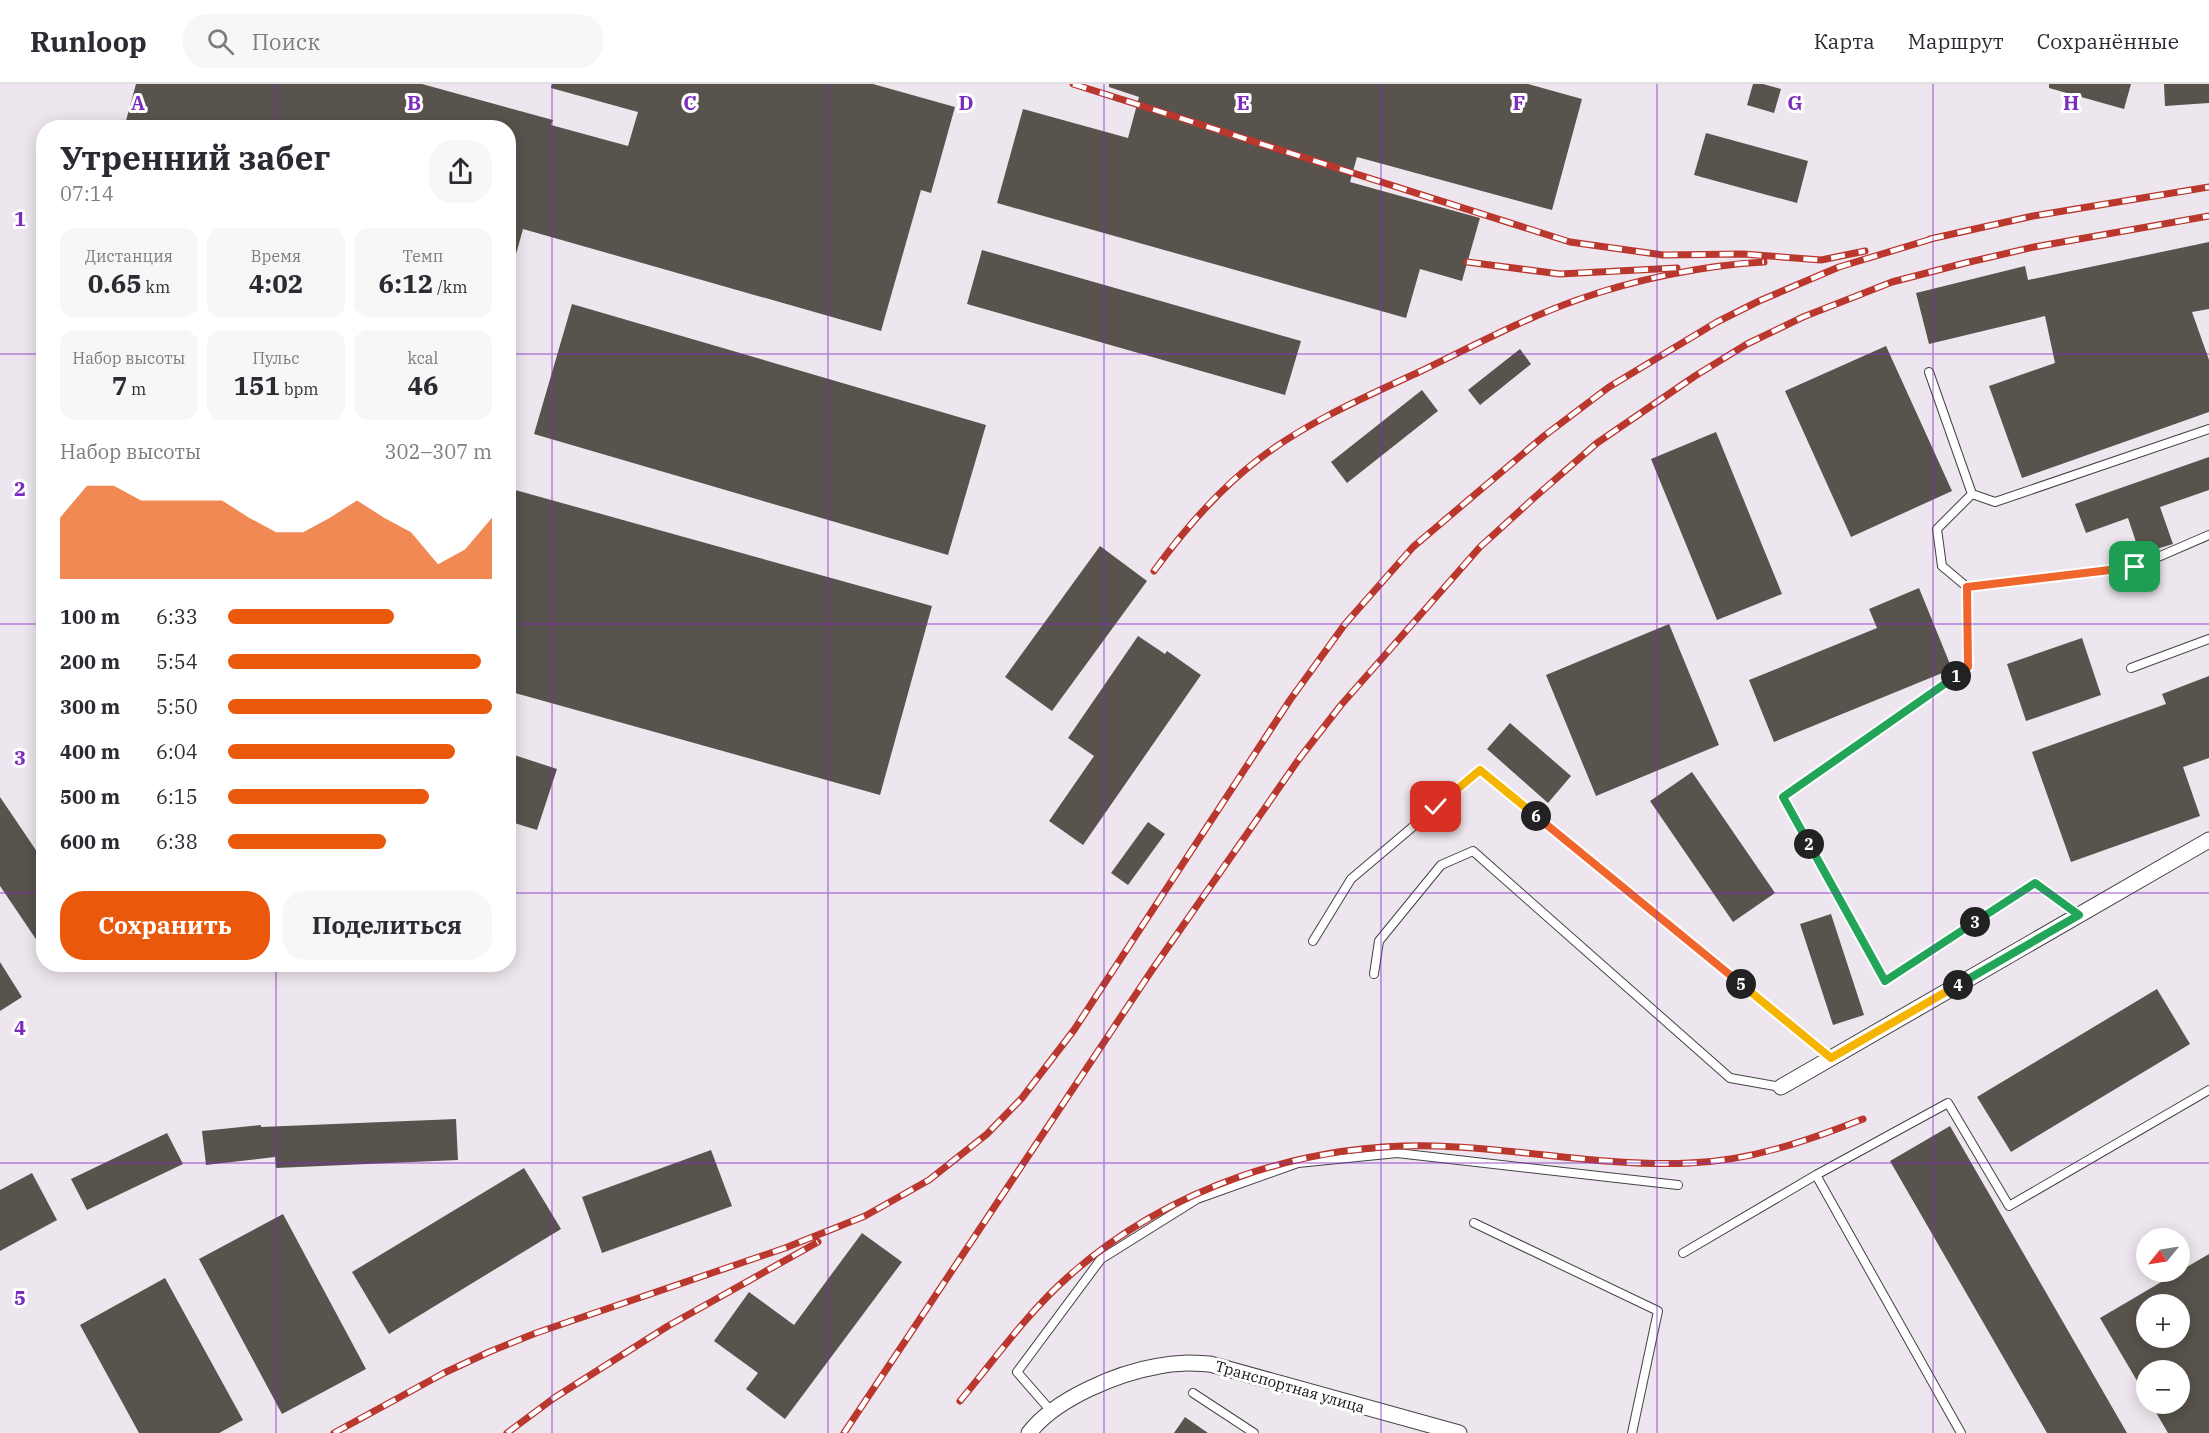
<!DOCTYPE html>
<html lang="ru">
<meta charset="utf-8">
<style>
body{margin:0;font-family:"IBM Plex Serif",serif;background:#f7f7f7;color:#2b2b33;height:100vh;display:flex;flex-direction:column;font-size:22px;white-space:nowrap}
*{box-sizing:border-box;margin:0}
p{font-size:20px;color:#7c7c81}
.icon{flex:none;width:33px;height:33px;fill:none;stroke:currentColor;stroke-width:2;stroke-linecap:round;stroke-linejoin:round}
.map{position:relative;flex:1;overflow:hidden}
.panel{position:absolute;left:36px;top:36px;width:480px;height:852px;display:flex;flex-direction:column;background:#fff;border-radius:24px;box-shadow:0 3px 15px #0003}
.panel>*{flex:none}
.needle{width:39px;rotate:240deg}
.tools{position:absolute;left:2136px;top:1144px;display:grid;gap:12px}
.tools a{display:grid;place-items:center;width:54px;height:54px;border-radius:50%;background:#fff;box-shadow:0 3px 15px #0003;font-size:30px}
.pin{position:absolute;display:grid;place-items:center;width:51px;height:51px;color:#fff;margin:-26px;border-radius:12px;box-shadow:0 3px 9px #0006}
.km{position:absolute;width:30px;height:30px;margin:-15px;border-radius:50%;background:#222;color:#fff;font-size:16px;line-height:30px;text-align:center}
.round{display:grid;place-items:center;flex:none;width:63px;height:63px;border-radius:24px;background:#f7f7f7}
.headline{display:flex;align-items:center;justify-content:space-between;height:102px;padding:0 24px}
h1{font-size:33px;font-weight:800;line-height:45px}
.metrics{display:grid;grid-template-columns:repeat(3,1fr);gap:9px;height:102px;padding:6px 24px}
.metrics div{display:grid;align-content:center;border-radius:15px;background:#f7f7f7;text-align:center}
.metrics b{font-size:26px;font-weight:800}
.metrics small{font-size:16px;font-weight:400}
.metrics p{font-size:16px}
.chart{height:168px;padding:12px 24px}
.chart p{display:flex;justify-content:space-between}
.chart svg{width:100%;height:108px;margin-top:6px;fill:#ea580c;opacity:.7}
.button{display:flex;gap:12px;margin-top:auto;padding:12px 24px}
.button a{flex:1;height:69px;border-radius:24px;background:#ea580c;color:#fff;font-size:24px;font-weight:800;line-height:69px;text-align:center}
.button a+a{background:#f7f7f7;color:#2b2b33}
ul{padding:0 24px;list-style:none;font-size:20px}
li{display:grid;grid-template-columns:96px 72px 1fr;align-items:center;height:45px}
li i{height:15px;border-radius:8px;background:#ea580c}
header{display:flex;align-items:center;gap:36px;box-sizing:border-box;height:84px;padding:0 30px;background:#fff;border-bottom:2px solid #e1e1e2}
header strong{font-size:28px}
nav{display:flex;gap:33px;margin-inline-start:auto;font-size:21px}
.search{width:420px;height:54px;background:#f7f7f7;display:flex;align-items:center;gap:15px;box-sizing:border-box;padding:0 21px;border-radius:24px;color:#7c7c81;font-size:22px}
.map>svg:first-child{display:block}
.industrial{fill:#eee6ee;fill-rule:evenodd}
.building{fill:#59534d;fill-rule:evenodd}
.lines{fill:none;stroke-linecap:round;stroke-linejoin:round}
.lane-casing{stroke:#434343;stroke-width:10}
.street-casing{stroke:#434343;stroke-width:17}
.lane{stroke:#fff;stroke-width:8}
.street{stroke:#fff;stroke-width:15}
.rail-casing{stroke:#ba372e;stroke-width:7}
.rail{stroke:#fff;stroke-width:4.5;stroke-dasharray:14;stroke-linecap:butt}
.split-1-casing{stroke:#fff;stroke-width:12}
.split-2-casing{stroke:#fff;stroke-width:12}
.split-3-casing{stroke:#fff;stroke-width:12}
.split-4-casing{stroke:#fff;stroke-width:12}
.split-5-casing{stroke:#fff;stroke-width:12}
.split-6-casing{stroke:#fff;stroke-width:12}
.split-7-casing{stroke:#fff;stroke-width:12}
.split-1{stroke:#f0652b;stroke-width:8}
.split-2{stroke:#22a559;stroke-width:8}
.split-3{stroke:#22a559;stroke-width:8}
.split-4{stroke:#22a559;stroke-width:8}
.split-5{stroke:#f5b400;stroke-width:8}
.split-6{stroke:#f0652b;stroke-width:8}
.split-7{stroke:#f5b400;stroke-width:8}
.grid{fill:none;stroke:#7b2cbf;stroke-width:1.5;stroke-opacity:0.55}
.labels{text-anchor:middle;stroke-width:6;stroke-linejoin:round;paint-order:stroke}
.street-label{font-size:15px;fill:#101010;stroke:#fff}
.grid-label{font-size:20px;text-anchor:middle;font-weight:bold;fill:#7b2cbf;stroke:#fff;stroke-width:6;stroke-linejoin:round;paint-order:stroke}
</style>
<header>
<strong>Runloop</strong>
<div class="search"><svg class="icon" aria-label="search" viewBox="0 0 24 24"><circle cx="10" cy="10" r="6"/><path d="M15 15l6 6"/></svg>Поиск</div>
<nav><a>Карта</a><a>Маршрут</a><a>Сохранённые</a></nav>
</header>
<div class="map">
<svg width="2209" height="1349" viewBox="0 0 2209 1349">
<rect width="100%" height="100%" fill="#fefef4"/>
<!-- industrial -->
<path class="industrial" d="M0 0H2209V1349H0ZM44 44H508V880H44ZM2146 1155H2180V1188H2146ZM2146 1221H2180V1254H2146ZM2146 1287H2180V1320H2146Z"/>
<!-- building -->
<path class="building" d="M136 0H422L553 36 551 41 628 62 638 28 551 4 552 0H873L955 23 931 109 921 106 881 247 523 145 513 181 508 180V44H124Z
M1109 0H1528L1582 15 1552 126 1357 73 1350 98 1480 134 1462 197 1420 185 1406 234 997 119 1023 25 1128 54 1139 13 1109 3Z
M1753 0H1763L1781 5 1774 29 1747 21Z
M2049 0H2131L2124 25 2049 4Z
M2164 0H2209V19L2165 22Z
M1706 49 1808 77 1797 119 1694 91Z
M2209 158V225L2192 228 2209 276V328L2022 394 1989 302 2055 279 2045 232 1929 260 1916 209 2025 182 2028 196Z
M982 166 1301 257 1285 311 967 220Z
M572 220 986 341 948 471 534 350Z
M1886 262 1952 407 1851 453 1785 307Z
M1520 265 1531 280 1480 321 1468 306Z
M1422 306 1438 327 1347 399 1331 378Z
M1716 348 1782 510 1717 536 1651 375Z
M2209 373V406L2160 423 2173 460 2140 470 2128 434 2086 449 2075 420Z
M508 404 932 522 880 711 508 607Z
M1100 462 1147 497 1052 627 1005 593Z
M1919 504 1952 585 1774 658 1749 596 1877 544 1869 525Z
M1669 540 1719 661 1596 712 1546 591Z
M1138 552 1165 570 1167 567 1201 591 1083 761 1049 737 1094 672 1068 654Z
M2082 554 2101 611 2026 637 2007 580Z
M2209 592V674L2183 683 2200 732 2071 778 2032 668 2166 620 2162 610Z
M1510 639 1571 692 1548 719 1487 665Z
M508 669 557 685 537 746 508 737Z
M1692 688 1775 809 1733 838 1650 717Z
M0 713 44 778V867L0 802Z
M1148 738 1165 750 1128 801 1111 789Z
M1831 830 1864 931 1833 941 1800 840Z
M0 878 22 913 0 927Z
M2157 905 2190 960 2011 1068 1977 1013Z
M456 1035 458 1076 276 1084 275 1073 206 1081 202 1047 261 1041V1043Z
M1950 1042 2127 1349H2047L1890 1077Z
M167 1049 183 1080 87 1126 71 1095Z
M711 1066 732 1122 602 1169 582 1113Z
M524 1084 561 1145 389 1250 352 1188Z
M32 1089 57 1136 0 1167V1106Z
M283 1130 366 1285 282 1330 199 1175Z
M862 1149 902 1178 785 1335 746 1305 758 1289 714 1257 749 1208 794 1241Z
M2209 1170V1349H2168L2151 1320H2180V1287H2146V1312L2100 1234ZM2146 1221H2180V1254H2146Z
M165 1194 243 1336 219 1349H139L80 1241Z
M1185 1333 1208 1349H1174Z"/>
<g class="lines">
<defs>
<path id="lane" d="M1929 288 1972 410 1937 445 1942 482 1967 503
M1972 410 1995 418 2209 345
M2131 584 2209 555
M2079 831 2035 799 1885 897 1783 713 1968 583 1967 503 2135 483 2209 451
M1313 857 1351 795 1480 686 1831 974
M1374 890 1379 857 1441 781 1473 767 1730 994 1781 1003
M1816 1091 1961 1349
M1474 1139 1658 1227 1632 1349
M1683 1169 1816 1091 1948 1019 2009 1122 2209 1006
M1193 1309 1254 1349
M1051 1327 1017 1288 1101 1175 1197 1115 1298 1079 1397 1069 1678 1101"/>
<path id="street" d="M1781 1003 2209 756
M1029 1349C1055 1315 1117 1289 1159 1282 1176 1278 1192 1279 1210 1280L1459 1349"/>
</defs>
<!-- lane casing -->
<use href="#lane" class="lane-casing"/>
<!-- street casing -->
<use href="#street" class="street-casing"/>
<!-- lane -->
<use href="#lane" class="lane"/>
<!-- street -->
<use href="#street" class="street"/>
<defs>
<path id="rail" d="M1073 0 1570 158 1663 171 1743 170 1821 176 1865 167
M1930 155 2033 132 2209 103
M1467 178 1560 190 1677 184
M1154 487C1184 446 1218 406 1259 375 1307 338 1365 313 1419 288 1471 263 1523 235 1577 216 1632 196 1705 181 1764 178
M960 1317C995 1275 1028 1228 1069 1192 1168 1104 1302 1059 1434 1062 1519 1064 1604 1083 1689 1079 1750 1077 1807 1057 1863 1035
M334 1349 444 1289 489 1268 536 1249 785 1164 865 1132 929 1096 987 1050 1022 1014 1074 946 1290 616 1345 540 1413 463 1544 352 1609 303 1717 238 1759 217 1839 183 1938 153
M507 1349 554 1314 668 1242 818 1158
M844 1349 1152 886 1299 675 1341 621 1480 463 1535 413 1597 359 1695 292 1747 260 1803 233 1892 198 1965 179 2034 163 2209 132"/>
</defs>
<!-- rail casing -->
<use href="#rail" class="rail-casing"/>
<!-- rail -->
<use href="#rail" class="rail"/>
</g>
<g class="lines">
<defs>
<path id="split-1" d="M1956 592 1968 583 1967 503 2135 483"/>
<path id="split-2" d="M1809 760 1783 713 1956 592"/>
<path id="split-3" d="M1809 760 1885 897 1975 838"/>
<path id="split-4" d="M1958 901 2079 831 2035 799 1975 838"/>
<path id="split-5" d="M1741 900 1831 974 1958 901"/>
<path id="split-6" d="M1536 732 1741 900"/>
<path id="split-7" d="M1436 723 1480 686 1536 732"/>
</defs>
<!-- split-1 casing -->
<use href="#split-1" class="split-1-casing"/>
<!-- split-2 casing -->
<use href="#split-2" class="split-2-casing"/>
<!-- split-3 casing -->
<use href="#split-3" class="split-3-casing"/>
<!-- split-4 casing -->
<use href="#split-4" class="split-4-casing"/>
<!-- split-5 casing -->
<use href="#split-5" class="split-5-casing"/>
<!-- split-6 casing -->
<use href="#split-6" class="split-6-casing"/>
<!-- split-7 casing -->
<use href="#split-7" class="split-7-casing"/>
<!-- split-1 -->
<use href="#split-1" class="split-1"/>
<!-- split-2 -->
<use href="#split-2" class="split-2"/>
<!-- split-3 -->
<use href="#split-3" class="split-3"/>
<!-- split-4 -->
<use href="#split-4" class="split-4"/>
<!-- split-5 -->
<use href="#split-5" class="split-5"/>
<!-- split-6 -->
<use href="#split-6" class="split-6"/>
<!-- split-7 -->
<use href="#split-7" class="split-7"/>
</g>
<!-- grid -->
<path class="grid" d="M276 0V44M552 0V1349M828 0V1349M1104 0V1349M1381 0V1349M1657 0V1349M1933 0V1349M0 270H44M508 270H2209M0 540H44M508 540H2209M0 809H44M508 809H2209M276 880V1349M0 1079H2209"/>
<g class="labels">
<!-- street labels -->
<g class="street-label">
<text transform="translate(1290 1303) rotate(16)" y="5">Транспортная улица</text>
</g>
</g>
<g class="grid-label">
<text x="138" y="26">A</text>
<text x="414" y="26">B</text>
<text x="690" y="26">C</text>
<text x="966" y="26">D</text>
<text x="1243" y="26">E</text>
<text x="1519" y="26">F</text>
<text x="1795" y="26">G</text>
<text x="2071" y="26">H</text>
<text x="20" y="142">1</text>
<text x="20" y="412">2</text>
<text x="20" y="681">3</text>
<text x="20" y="951">4</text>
<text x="20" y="1221">5</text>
</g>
</svg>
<div class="tools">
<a><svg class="needle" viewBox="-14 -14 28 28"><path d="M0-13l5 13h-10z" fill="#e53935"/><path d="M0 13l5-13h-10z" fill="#7c7c81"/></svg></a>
<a>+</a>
<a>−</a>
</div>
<div class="pin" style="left:2135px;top:483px;background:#1e9e55"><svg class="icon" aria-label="arrive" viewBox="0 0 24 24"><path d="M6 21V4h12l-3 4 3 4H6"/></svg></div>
<div class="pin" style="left:1436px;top:723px;background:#d93025"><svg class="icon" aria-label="check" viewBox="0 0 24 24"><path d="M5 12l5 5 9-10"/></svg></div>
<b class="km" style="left:1956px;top:592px">1</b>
<b class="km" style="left:1809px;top:760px">2</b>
<b class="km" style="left:1975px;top:838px">3</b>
<b class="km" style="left:1958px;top:901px">4</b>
<b class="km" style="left:1741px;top:900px">5</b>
<b class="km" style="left:1536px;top:732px">6</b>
<section class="panel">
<div class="headline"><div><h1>Утренний забег</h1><p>07:14</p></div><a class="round"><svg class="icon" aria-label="share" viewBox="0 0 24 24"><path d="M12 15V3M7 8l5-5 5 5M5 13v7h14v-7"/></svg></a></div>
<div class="metrics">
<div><p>Дистанция</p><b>0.65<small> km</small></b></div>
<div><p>Время</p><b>4:02</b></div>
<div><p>Темп</p><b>6:12<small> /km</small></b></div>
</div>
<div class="metrics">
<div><p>Набор высоты</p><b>7<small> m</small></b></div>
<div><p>Пульс</p><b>151<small> bpm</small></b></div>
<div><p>kcal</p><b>46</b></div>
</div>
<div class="chart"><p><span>Набор высоты</span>302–307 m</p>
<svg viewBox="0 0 160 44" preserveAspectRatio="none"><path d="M0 44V19L10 6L20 6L30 12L40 12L50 12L60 12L70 19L80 25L90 25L100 19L110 12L120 19L130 25L140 38L150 32L160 19V44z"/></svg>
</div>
<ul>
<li><b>100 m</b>6:33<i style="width:63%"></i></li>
<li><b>200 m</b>5:54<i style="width:96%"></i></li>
<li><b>300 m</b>5:50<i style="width:100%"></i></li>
<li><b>400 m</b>6:04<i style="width:86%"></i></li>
<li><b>500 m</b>6:15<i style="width:76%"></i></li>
<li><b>600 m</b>6:38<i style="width:60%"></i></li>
</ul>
<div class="button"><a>Сохранить</a><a>Поделиться</a></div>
</section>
</div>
